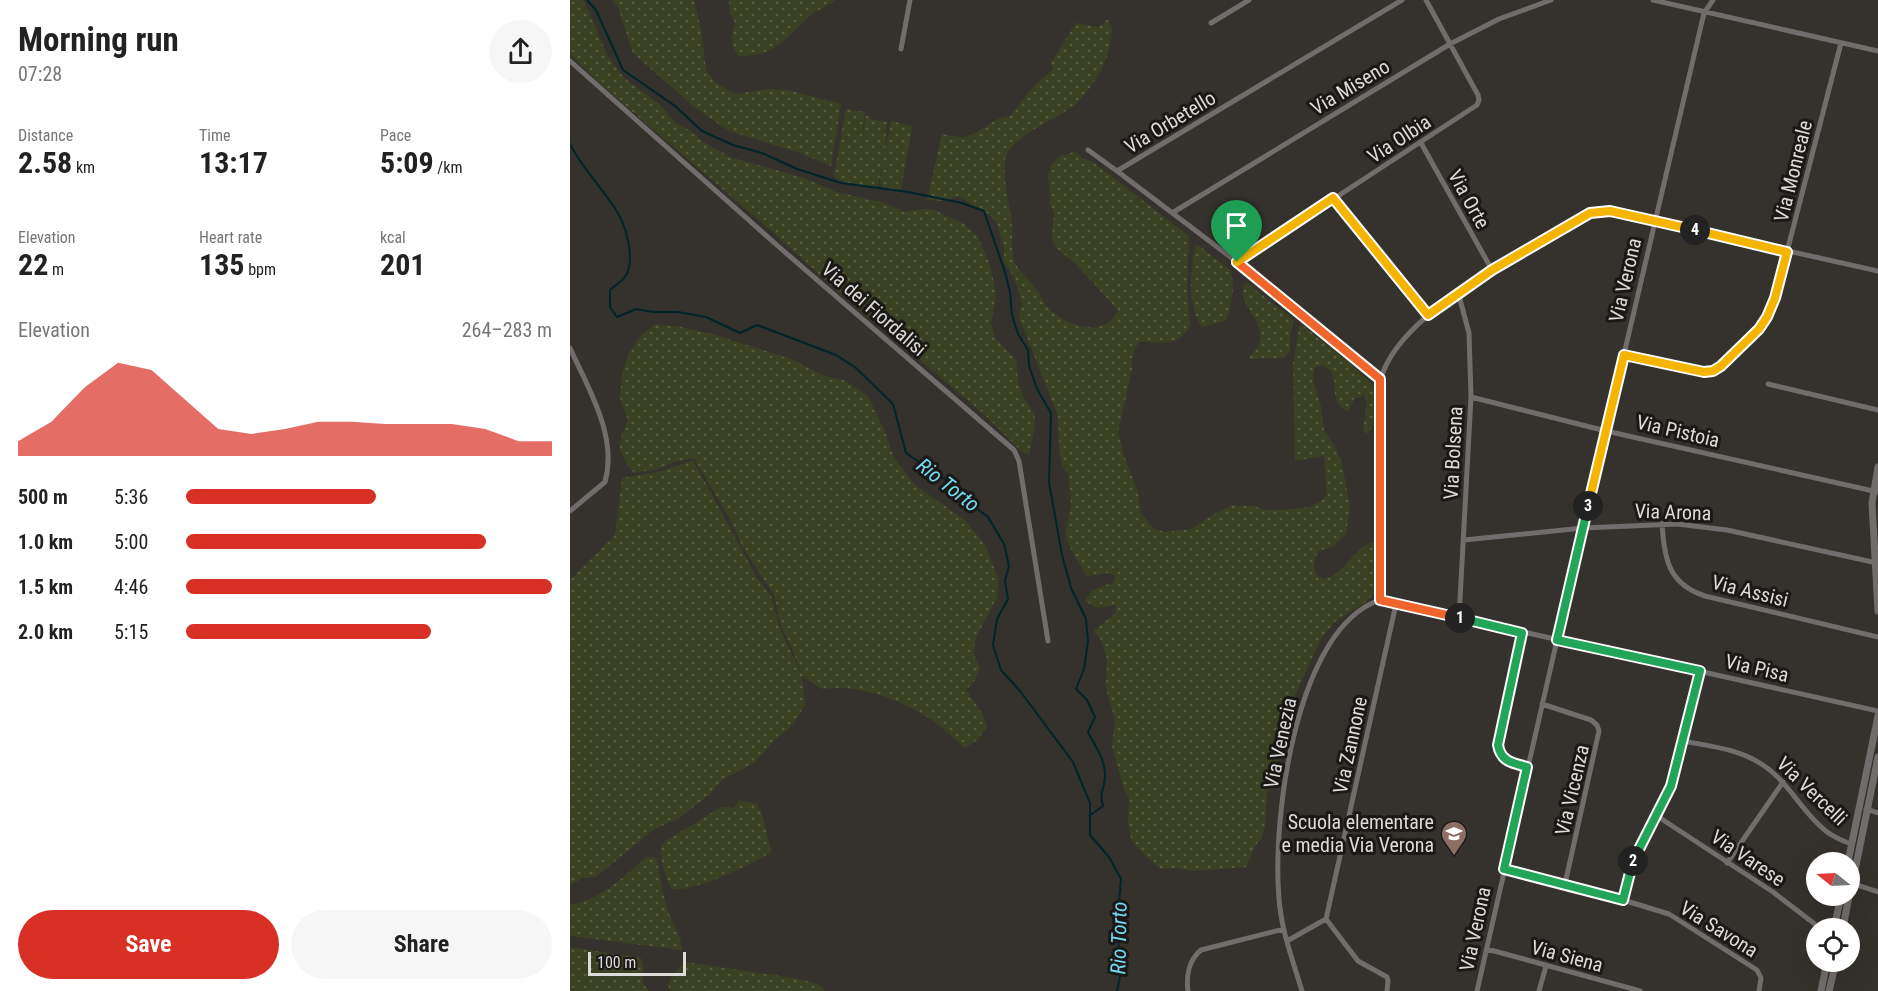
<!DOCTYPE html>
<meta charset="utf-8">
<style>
body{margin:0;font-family:"Roboto Condensed",sans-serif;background:#f6f6f6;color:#222;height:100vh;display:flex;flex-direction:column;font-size:22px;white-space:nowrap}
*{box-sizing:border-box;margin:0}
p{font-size:20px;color:#767676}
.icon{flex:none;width:33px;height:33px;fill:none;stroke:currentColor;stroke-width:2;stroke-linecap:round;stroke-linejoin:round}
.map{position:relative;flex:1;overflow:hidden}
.side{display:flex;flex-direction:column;background:#fff;width:570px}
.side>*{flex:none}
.needle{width:39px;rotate:288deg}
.tools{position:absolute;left:1236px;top:852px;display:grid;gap:12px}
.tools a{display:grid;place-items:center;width:54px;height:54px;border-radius:50%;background:#fff;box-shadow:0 6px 24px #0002;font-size:30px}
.scale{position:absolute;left:18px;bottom:15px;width:98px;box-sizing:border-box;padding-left:6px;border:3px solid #dddbd7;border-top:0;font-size:16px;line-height:21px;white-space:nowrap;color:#dddbd7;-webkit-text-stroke:4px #1b1917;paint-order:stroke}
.pin{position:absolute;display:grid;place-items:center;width:51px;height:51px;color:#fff;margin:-62px -26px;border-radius:50% 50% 50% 0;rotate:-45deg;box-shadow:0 0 6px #0007}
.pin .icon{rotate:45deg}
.km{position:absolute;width:30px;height:30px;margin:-15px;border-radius:50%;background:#222;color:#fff;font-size:16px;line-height:30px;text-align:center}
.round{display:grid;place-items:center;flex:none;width:63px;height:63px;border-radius:32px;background:#f6f6f6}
.head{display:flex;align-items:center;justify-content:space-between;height:102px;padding:0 18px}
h1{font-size:33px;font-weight:700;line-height:45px}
.stats{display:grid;grid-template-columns:repeat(3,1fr);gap:9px;height:102px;padding:6px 18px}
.stats div{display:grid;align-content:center}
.stats b{font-size:30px;font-weight:700}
.stats small{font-size:16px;font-weight:400}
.stats p{font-size:16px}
.chart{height:168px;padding:12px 18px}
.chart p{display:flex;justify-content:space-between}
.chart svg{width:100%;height:108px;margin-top:6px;fill:#d93025;opacity:.7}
.button{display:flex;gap:12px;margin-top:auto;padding:12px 18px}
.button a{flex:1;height:69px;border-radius:36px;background:#d93025;color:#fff;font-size:24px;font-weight:700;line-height:69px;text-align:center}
.button a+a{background:#f6f6f6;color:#222}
ul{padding:0 18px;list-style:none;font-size:20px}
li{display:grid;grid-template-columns:96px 72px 1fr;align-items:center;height:45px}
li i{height:15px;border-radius:8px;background:#d93025}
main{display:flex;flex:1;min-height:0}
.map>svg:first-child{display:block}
.grass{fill:url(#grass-dots)}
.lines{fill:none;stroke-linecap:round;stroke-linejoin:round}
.stream{stroke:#00252c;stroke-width:2}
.minor{stroke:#716d6c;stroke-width:5}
.tertiary{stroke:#716d6c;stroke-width:7}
.split-1-casing{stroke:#fff;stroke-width:12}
.split-2-casing{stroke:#fff;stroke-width:12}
.split-3-casing{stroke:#fff;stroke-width:12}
.split-4-casing{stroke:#fff;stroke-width:12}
.split-5-casing{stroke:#fff;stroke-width:12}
.split-1{stroke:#f0652b;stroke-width:8}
.split-2{stroke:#22a559;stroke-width:8}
.split-3{stroke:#22a559;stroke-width:8}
.split-4{stroke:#f5b400;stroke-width:8}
.split-5{stroke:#f5b400;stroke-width:8}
.labels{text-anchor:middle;stroke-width:6;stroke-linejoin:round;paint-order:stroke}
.street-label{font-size:20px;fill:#dddbd7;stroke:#1b1917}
.poi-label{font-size:20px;fill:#dddbd7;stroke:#1b1917;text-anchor:end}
.water-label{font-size:21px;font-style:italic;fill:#73daf1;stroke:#1b1917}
</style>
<main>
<section class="side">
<div class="head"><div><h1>Morning run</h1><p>07:28</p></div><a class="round"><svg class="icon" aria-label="share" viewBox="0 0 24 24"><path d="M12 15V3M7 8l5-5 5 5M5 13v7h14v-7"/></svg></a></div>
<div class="stats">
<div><p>Distance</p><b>2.58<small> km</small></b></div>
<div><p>Time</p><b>13:17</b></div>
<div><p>Pace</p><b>5:09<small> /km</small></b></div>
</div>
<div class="stats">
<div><p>Elevation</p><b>22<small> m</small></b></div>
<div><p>Heart rate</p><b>135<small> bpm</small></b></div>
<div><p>kcal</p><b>201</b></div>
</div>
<div class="chart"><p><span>Elevation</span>264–283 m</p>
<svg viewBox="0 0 160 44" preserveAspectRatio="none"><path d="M0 44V38L10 30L20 16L30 6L40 9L50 21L60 33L70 35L80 33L90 30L100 30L110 31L120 31L130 31L140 33L150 38L160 38V44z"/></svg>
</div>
<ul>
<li><b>500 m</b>5:36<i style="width:52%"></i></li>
<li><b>1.0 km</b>5:00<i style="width:82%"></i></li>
<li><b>1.5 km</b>4:46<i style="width:100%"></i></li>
<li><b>2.0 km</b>5:15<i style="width:67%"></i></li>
</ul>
<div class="button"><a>Save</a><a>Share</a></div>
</section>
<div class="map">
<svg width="1308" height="991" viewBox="0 0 1308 991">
<defs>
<pattern id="grass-dots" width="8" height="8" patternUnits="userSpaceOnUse" patternTransform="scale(1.5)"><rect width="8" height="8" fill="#3a4122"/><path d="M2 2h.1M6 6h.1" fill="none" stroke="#565c41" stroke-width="1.8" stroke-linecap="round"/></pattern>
</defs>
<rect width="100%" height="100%" fill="#35312c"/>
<!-- grass -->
<path class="grass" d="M0 0H13L23 21 36 53 54 78 88 103 105 122 122 132 133 142 160 157 234 178 266 192 315 203 334 212 352 209H362L394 224 408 237 420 265 426 293 421 324 425 338 446 360 448 381 453 396 465 415 464 431 459 455 451 451 415 415 262 286 199 229 27 81 0 54Z
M42 0H124L131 29 136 70 145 82 165 94 199 89 218 90 271 104 261 166 227 152 159 131 124 107 63 53 48 7Z
M159 0H265C258 7 248 9 241 15 214 38 208 56 169 56 160 48 161 33 165 23L160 13Z
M538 19C544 30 542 38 539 49 533 71 522 87 507 103 491 119 436 136 435 162 433 180 438 198 441 216 443 229 441 244 443 257 445 268 457 278 464 286 470 293 473 302 479 309 498 326 534 340 548 310L504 262 487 249 482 239 484 212 480 204 478 174 481 166 488 157 506 151 512 158 523 162 619 236 617 287 620 327C605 348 593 342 570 342L565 348 562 358V370L548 432 554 456 568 492 571 513 584 529 595 532 621 529 642 515 663 505 685 506 694 510H711L740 507 750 502 757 496 754 456 725 461 723 363 730 323 782 365 803 385 806 394V402L803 424 798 434 793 431 797 401 794 395 784 399 778 412C753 399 776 375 752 365L744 368 743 380 751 407 754 430 764 445 772 463 780 507 776 534 763 546 749 551C743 560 743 567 747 576L755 579C776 573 786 544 804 542L807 572 805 593 796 602 766 621 752 637 723 699 709 759 697 794 695 825 692 837 685 846 676 867 623 871 605 868 591 869C559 842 556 841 559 798L554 790 542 746 545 720 536 688 537 658 531 640 524 630 545 614 546 605 527 608 515 601 522 590 544 582 545 576 538 573 517 576C510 564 501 552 497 539 494 527 500 517 501 506 501 499 499 480 498 473L493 468 489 449 488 416 449 317 452 303 444 277 434 262V248L426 221 417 213 409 210 389 196 373 201 357 200 372 134C378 135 385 137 391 137 409 137 421 117 440 116L462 88 483 69 481 63 506 23 528 27Z
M276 109 295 112 291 145 296 115 302 119 317 122 315 152 321 121 342 126 331 190 311 187 310 179 313 160 308 185 304 188 285 186 265 178 264 176Z
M628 245 661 271C665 288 662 303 656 320L632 327C616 303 622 274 624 247Z
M677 283 724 320 720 335V351L714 358 679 359C682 352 689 348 690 339 693 317 667 306 674 284Z
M86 324 111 327 142 334 224 360 252 375 276 381 298 396 315 432 324 458 345 485 395 520 413 542 420 557 428 579 427 598 406 637 403 653 410 668 404 682 396 690 412 713 417 727 407 740 395 748C383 738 372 726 359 718 329 699 288 684 252 689L232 676 235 705 223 725 204 741 185 762 152 780 139 795 109 818 83 830 26 877 13 878 0 885V580L45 535 52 478 92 471 123 460 187 578 201 596 210 629 232 675 221 646 211 626 204 595 172 546 160 519 124 458 104 462 88 469 64 473C47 451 46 445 58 420L50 398 52 374 59 353 70 336Z
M168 800 187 804 192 814 201 852C183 864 122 893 102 889 94 876 91 861 91 846L94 842 151 807 164 808Z
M76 857 87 858C90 877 93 896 99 914 104 927 111 936 112 950L0 936V904C25 904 58 874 76 857Z
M0 947 71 958 74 971 72 982 79 991H0Z
M116 962 230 979C239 982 250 982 255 991H100L98 985 103 974Z"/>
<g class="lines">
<!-- stream -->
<path class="stream" d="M17 0 26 10 53 70 105 106 132 131 163 145 192 153 227 169 271 183 338 192 392 203 414 211 435 272 440 292 442 315 448 334 458 350 459 366 467 389 481 413 479 482 492 555 501 588 516 619 518 641 514 669 506 689 517 700 525 717 518 732C526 748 536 760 535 778 534 790 529 792 533 806L519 816
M0 144C13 169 32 188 46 210 56 225 67 263 54 278 51 282 44 286 40 290V307L47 317 66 309 83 312H108L136 317 170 333 187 325 266 355 286 368 323 404 336 453 377 481 397 501 418 517 434 544 439 566 435 581 438 599 427 619 423 645 431 670 450 691 503 762 520 803V835L539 857 551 879 547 925 551 972 547 991"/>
<!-- minor -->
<path class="minor" d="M1083 0 1308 51
M641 23 679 0
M331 49 340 0
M0 61 209 247 444 450 449 461 478 641
M851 143 922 270
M518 150 547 171
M763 198 857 315
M602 213 880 44 929 19 981 0
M667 262 907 105 909 100 908 95 856 0
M1308 271 1043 212 1026 211 1013 216C958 249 812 320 809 391L810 600 1308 711
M888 292 899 333 901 397 889 618
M0 348C18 388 48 436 35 482L0 511
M1054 355 1141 372 1151 367 1189 329 1199 314 1205 298 1271 43
M810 379 667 262 547 171 832 0
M1198 384 1308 410
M901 397 1036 431 1308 492
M1092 523C1094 558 1098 584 1135 596L1308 637
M894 540 1013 528 1107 524 1157 530 1307 563
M953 633 929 747C933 763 944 764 958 767
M972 704 1021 720 1027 725 1029 731 995 884
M1113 741C1140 746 1169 749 1193 765 1219 782 1232 813 1257 832 1264 837 1273 841 1281 844
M1296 809 1308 813
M1087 816 1203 892 1250 928
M1157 863 1213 782
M934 869 1053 900 1099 914 1187 970 1191 978 1189 991
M1281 883 1308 892
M1053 900 1065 858 1094 802 1103 779 1130 671
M756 919 788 961 817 977 818 981 817 991
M717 941 756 919 826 604
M917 949 1070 991
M618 991C616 976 619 960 631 950L714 929
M732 991C723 961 711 930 709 898 702 822 725 628 810 600
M907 991 987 640 1134 13 1143 0
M969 991 976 966"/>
<!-- tertiary -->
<path class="tertiary" d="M1308 467 1302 503 1308 611
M1278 862 1308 716
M1280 895 1308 757
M1264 928 1271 896
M1273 928 1279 896
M1251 991 1257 962
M1259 991 1266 962"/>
</g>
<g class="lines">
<defs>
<path id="split-1" d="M667 262 810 379V600L890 618"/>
<path id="split-2" d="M890 618 952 633 928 745C931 762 943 763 957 767L934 869 1053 900 1063 861"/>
<path id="split-3" d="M1018 506 987 640 1130 671 1101 786 1063 861"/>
<path id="split-4" d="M1018 506 1054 355 1134 372 1143 371 1151 366 1189 329 1197 317 1205 298 1217 252 1125 230"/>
<path id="split-5" d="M667 262 763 198 858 315 922 270 1020 213 1040 211 1125 230"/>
</defs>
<!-- split-1 casing -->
<use href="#split-1" class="split-1-casing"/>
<!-- split-2 casing -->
<use href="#split-2" class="split-2-casing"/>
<!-- split-3 casing -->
<use href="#split-3" class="split-3-casing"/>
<!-- split-4 casing -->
<use href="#split-4" class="split-4-casing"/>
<!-- split-5 casing -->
<use href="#split-5" class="split-5-casing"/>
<!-- split-1 -->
<use href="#split-1" class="split-1"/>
<!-- split-2 -->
<use href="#split-2" class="split-2"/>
<!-- split-3 -->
<use href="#split-3" class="split-3"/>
<!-- split-4 -->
<use href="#split-4" class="split-4"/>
<!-- split-5 -->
<use href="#split-5" class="split-5"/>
</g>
<!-- icons -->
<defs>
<symbol id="school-pin" viewBox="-11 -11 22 30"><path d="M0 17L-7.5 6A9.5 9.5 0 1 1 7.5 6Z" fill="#8d6e63" stroke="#1b1917"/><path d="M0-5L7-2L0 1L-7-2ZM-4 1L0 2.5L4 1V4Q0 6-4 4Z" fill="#fff"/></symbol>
</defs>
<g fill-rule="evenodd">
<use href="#school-pin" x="869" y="819" width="30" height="40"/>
</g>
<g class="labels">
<!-- street labels -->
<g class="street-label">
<text transform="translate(780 87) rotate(-31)" y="7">Via Miseno</text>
<text transform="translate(600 122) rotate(-31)" y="7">Via Orbetello</text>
<text transform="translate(829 139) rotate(-33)" y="7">Via Olbia</text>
<text transform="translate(1223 171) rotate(-76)" y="7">Via Monreale</text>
<text transform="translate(899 199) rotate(61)" y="7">Via Orte</text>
<text transform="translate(1055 280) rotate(-77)" y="7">Via Verona</text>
<text transform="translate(304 309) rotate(41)" y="7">Via dei Fiordalisi</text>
<text transform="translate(1108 431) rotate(13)" y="7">Via Pistoia</text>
<text transform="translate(883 453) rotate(-87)" y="7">Via Bolsena</text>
<text transform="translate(1103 512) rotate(2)" y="7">Via Arona</text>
<text transform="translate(1180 591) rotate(14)" y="7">Via Assisi</text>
<text transform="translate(1187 668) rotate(13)" y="7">Via Pisa</text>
<text transform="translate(710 743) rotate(-78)" y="7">Via Venezia</text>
<text transform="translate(780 745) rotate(-78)" y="7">Via Zannone</text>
<text transform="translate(1002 790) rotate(-77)" y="7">Via Vicenza</text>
<text transform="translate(1242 791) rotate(44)" y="7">Via Vercelli</text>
<text transform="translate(1178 858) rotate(34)" y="7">Via Varese</text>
<text transform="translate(905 929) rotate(-78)" y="7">Via Verona</text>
<text transform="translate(1149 929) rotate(32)" y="7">Via Savona</text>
<text transform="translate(997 956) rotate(15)" y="7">Via Siena</text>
</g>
<!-- poi labels -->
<g class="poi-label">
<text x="864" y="829">Scuola elementare<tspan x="864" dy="23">e media Via Verona</tspan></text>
</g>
<!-- water labels -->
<g class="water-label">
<text transform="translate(378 485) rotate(38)" y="7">Rio Torto</text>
<text transform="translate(549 938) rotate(-89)" y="7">Rio Torto</text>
</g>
</g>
</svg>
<div class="tools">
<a><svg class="needle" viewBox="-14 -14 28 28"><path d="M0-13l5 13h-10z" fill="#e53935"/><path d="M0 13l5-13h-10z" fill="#767676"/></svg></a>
<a><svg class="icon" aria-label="locate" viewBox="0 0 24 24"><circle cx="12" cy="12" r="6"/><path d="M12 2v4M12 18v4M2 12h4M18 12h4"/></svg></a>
</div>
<div class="scale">100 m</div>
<div class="pin" style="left:667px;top:262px;background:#1e9e55"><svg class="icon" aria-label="arrive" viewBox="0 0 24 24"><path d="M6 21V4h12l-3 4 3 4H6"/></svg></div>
<b class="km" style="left:890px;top:618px">1</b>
<b class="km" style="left:1063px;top:861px">2</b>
<b class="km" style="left:1018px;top:506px">3</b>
<b class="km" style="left:1125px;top:230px">4</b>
</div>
</main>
